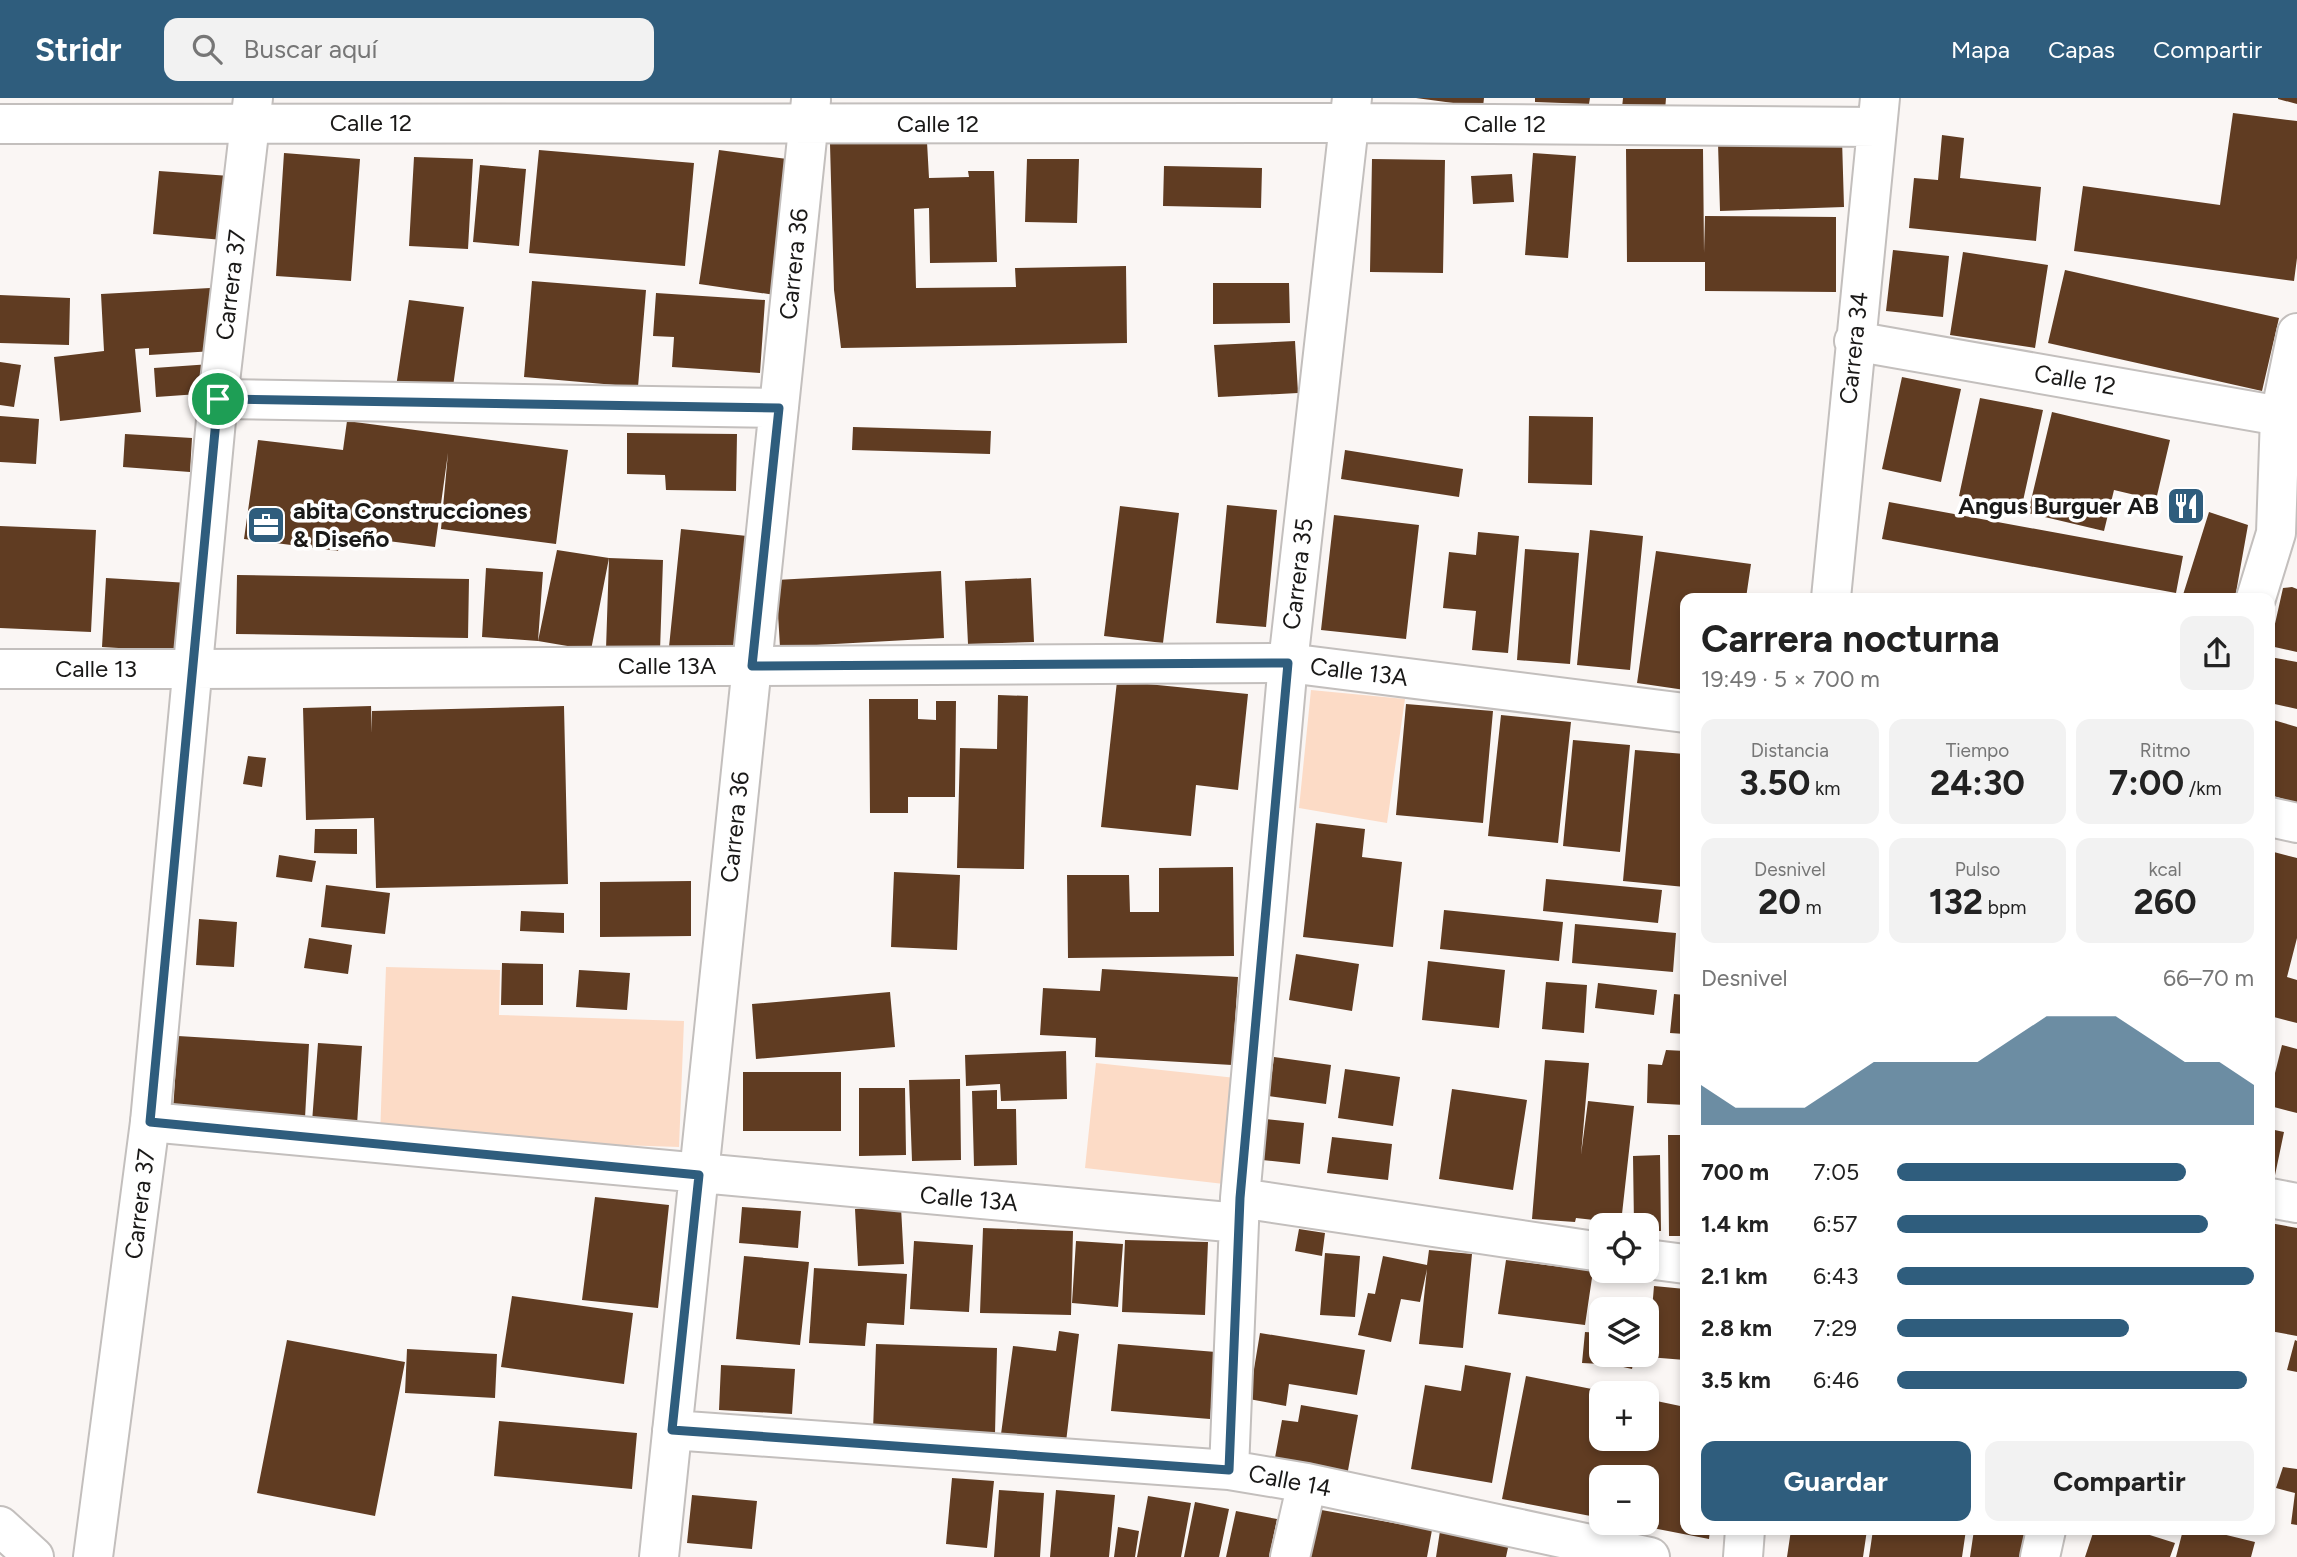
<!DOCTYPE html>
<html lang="es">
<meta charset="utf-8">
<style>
body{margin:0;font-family:Figtree,sans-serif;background:#f2f2f2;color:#222;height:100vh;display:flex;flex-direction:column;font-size:26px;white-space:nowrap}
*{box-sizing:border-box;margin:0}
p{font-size:23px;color:#767676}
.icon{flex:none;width:38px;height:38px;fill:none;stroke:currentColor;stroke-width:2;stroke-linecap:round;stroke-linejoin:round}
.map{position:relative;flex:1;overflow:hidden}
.panel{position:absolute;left:1680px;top:495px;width:595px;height:942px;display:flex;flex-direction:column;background:#fff;border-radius:14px;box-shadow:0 4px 10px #0003}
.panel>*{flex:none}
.controls{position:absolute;left:1589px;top:1115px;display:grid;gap:14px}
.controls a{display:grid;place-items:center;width:70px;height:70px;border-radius:14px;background:#fff;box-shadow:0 4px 10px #0003;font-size:35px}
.pin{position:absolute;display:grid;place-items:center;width:60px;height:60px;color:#fff;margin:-30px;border:4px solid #fff;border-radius:50%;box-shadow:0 2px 7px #0007}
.round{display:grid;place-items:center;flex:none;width:74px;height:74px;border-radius:14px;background:#f2f2f2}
.head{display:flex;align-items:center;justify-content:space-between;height:119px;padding:0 21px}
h1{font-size:38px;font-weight:700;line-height:52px}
.figures{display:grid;grid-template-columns:repeat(3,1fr);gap:10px;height:119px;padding:7px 21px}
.figures div{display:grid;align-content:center;border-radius:14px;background:#f2f2f2;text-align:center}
.figures b{font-size:35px;font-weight:700}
.figures small{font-size:19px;font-weight:400}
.figures p{font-size:19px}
.chart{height:196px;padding:14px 21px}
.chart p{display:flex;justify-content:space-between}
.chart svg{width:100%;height:126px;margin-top:7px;fill:#2f5d7d;opacity:.7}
.primary-button{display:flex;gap:14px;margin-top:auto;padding:14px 21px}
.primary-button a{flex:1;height:80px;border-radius:14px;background:#2f5d7d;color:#fff;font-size:28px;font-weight:700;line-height:80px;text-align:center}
.primary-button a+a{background:#f2f2f2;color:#222}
ul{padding:0 21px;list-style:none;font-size:23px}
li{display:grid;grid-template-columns:112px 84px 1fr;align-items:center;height:52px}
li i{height:18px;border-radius:9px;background:#2f5d7d}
header{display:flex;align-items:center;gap:42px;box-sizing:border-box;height:98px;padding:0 35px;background:#2f5d7d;color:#fff}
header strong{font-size:33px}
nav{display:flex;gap:38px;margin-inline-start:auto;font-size:24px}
.search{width:490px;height:63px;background:#f2f2f2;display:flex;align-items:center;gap:18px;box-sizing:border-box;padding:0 24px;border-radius:14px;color:#767676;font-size:26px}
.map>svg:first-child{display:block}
.green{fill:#fcdbc6}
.building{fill:#603c22}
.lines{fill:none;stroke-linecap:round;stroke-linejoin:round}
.minor-casing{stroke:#c3bfbd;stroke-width:42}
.tertiary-casing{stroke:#c3bfbd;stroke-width:42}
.secondary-casing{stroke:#c3bfbd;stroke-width:42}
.minor{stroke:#fff;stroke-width:38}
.tertiary{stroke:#fff;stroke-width:38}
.secondary{stroke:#fff;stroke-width:38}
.route-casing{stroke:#fff;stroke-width:14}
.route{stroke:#2f5d7d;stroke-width:9}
.labels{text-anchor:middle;stroke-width:7;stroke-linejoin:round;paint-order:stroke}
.street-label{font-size:24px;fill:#1a1918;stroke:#fff}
.poi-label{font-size:24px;font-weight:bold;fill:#1a1918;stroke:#fff;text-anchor:end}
</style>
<header>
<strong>Stridr</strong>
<div class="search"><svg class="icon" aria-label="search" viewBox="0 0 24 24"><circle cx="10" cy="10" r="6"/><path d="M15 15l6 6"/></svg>Buscar aquí</div>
<nav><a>Mapa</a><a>Capas</a><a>Compartir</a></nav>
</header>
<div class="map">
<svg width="2297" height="1459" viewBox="0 0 2297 1459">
<rect width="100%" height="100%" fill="#faf6f4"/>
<!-- green -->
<path class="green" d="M1311 592 1405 601 1387 725 1299 710Z
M386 869 500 872 499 917 684 923 679 1049 380 1039Z
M1096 965 1236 980 1224 1086 1085 1070Z"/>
<!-- building -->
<path class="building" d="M1416 0H1484L1483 9Z
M1535 0H1590L1589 6 1535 4Z
M1623 0H1666L1665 13 1622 10Z
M2278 0H2297V6L2278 1Z
M2233 15 2297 23V160L2294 183 2074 153 2083 88 2220 107Z
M1942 37 1964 40 1960 80 2041 89 2036 143 1909 130 1914 80 1938 82Z
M1842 41 1844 109 1720 113 1718 45Z
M927 44 929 80 969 79 968 73H994L997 164 930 165 929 110 914 111 916 190 1016 189 1015 170 1126 168 1127 245 841 250 834 192 830 46Z
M1626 51H1703L1704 155 1705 118 1836 119V194L1705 193V164H1627Z
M539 52 694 65 685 168 529 155Z
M719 52 795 62 775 197 699 186Z
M284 55 360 61 351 183 276 178Z
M1533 55 1576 58 1568 160 1525 157Z
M414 59 473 61 468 151 409 148Z
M1027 61H1079L1077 125 1025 124Z
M1372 61 1445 62 1443 175 1370 174Z
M480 67 526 71 519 148 473 144Z
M1164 68 1262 70 1261 110 1163 108Z
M159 73 230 78 223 142 153 136Z
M1512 76 1514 104 1473 106 1471 78Z
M1893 152 1949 158 1943 219 1886 213Z
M1963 154 2048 167 2035 250 1950 237Z
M2065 172 2279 220 2262 293 2048 245Z
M532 183 646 192 638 289 524 279Z
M1213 185H1289L1290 225 1213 226Z
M210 190 214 253 149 257V250L135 251 141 314 60 323 54 259 104 253 101 196Z
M656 195 765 202 760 275 672 269 674 239 653 238Z
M0 197 70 200 69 247 0 245Z
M409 202 464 209 452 296 396 289Z
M1295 243 1298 295 1218 299 1214 247Z
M0 264 21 267 14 309 0 307Z
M211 266 213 295 156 299 154 270Z
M1902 279 1961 291 1941 384 1882 371Z
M1980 300 2043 312 2021 412 1959 398Z
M2052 314 2170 342 2156 402 2114 392 2104 433 2028 415Z
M0 318 39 321 36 366 0 364Z
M1529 318 1593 319 1592 387 1528 385Z
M347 323 568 352 556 446 441 431 448 355 435 449 341 437 338 453 244 441 258 342 343 352Z
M853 329 991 333 990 356 852 352Z
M627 335 737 336 736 393 666 392 665 377 627 376Z
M125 336 192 340 190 374 123 369Z
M1345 352 1463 371 1459 399 1341 381Z
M1889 404 2183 458 2176 495 1882 441Z
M1227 407 1277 412 1266 529 1216 525Z
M1120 408 1179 415 1163 545 1104 538Z
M2209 414 2248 427 2235 500H2182Z
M1334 417 1419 427 1406 541 1321 532Z
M0 428 96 432 91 534 0 530Z
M681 431 747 438 736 555 669 549Z
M1590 432 1643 438 1630 572 1577 567Z
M1478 434 1519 438 1508 555 1472 552 1476 513 1443 510 1449 454 1476 457Z
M1525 451 1579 455 1570 566 1517 562Z
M557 452 609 460 663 462 660 553 606 551 609 460 591 552 538 543Z
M1656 453 1751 466 1746 500H1685V592L1637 585Z
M486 470 543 474 538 543 482 539Z
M941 473 944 540 780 549 776 482Z
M237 477 469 481 468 540 236 536Z
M106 480 189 485 185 554 102 549Z
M1031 480 1034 544 968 546 965 483Z
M2292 489 2297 491V554L2270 548 2283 490Z
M2270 559 2297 564V611L2270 605Z
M1117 583 1248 596 1238 692 1196 687 1191 738 1101 729Z
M998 597 1028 598 1024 771 957 770 960 650 997 651Z
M869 601H918V621L936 622V603H956L955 699H908V715H870Z
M1406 606 1493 613 1483 725 1396 717Z
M371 608 372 635V613L564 608 568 786 376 790 374 720 306 722 303 610Z
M1501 617 1571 624 1558 745 1488 738Z
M2270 621 2297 629V705L2270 697Z
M1573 642 1630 647 1620 754 1563 748Z
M1635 652 1685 656V789L1623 783Z
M248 658 266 660 262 689 243 686Z
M1316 725 1365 731 1362 759 1402 764 1393 849 1303 839Z
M315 731H357V756L314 755Z
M2270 753 2297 760V840L2287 879 2297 882V925L2270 918Z
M279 757 316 763 312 784 276 779Z
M1233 769 1234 858 1068 860 1067 777H1129L1130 814H1159V770Z
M894 774 960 777 957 852 891 849Z
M1546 781 1662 792 1658 825 1543 813Z
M691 783V838L600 839V784Z
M326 787 390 795 385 836 321 829Z
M1444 812 1563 824 1559 863 1440 851Z
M521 813 564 815V835L520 833Z
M199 821 237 824 234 869 196 867Z
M1575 826 1676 835 1673 874 1572 865Z
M309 840 352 847 348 876 304 870Z
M1296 856 1359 866 1352 913 1289 902Z
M1428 863 1505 872 1499 930 1422 922Z
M502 865 543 866V907H501Z
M1102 871 1238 879 1232 967 1095 959 1096 940 1040 937 1043 890 1100 893Z
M579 872 630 875 627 912 576 909Z
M1546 884 1587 887 1584 935 1542 931Z
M1598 885 1657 892 1654 917 1595 910Z
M890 894 895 949 756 961 752 906Z
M1674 896 1685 897V936L1670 935Z
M178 938 309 946 305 1020 173 1013Z
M318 945 362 948 357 1027 312 1024Z
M2282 947 2297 951V1015L2270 1008V995Z
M1666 952 1685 953V1007L1647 1005 1648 966 1662 967Z
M1066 953 1067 1001 1001 1003 1000 986 966 988 965 957Z
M1274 959 1331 967 1326 1006 1269 998Z
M1545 962 1589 965 1581 1057 1588 1003 1634 1008 1621 1125 1576 1120 1575 1124 1532 1121Z
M1345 971 1400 979 1393 1028 1338 1020Z
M743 974H841V1033H743Z
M960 981 961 1062 912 1063 909 982Z
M859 990H905L906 1057 859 1058Z
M1452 991 1527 1002 1513 1092 1439 1081Z
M997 992V1011H1016L1017 1067 974 1068 972 993Z
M1266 1021 1304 1025 1300 1066 1262 1062Z
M2270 1031 2284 1034 2274 1082 2270 1081Z
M1668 1037H1685V1138H1669Z
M1332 1039 1392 1046 1388 1082 1327 1075Z
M1660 1057 1661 1133H1647V1127H1634L1633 1058Z
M595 1099 669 1107 658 1210 582 1202Z
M742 1109 801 1113 798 1150 739 1145Z
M901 1109 904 1166 858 1168 855 1111Z
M2270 1125 2297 1130V1238L2270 1233Z
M983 1130 1073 1133 1071 1217 980 1215Z
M1299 1131 1325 1135 1322 1158 1295 1153Z
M1125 1142 1208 1144 1205 1217 1122 1214Z
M914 1143 973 1147 969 1214 910 1211Z
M1076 1143 1123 1146 1118 1209 1072 1205Z
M1429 1152 1472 1156 1463 1250 1419 1246 1427 1171 1420 1204 1401 1201 1391 1244 1358 1237 1368 1195 1375 1196 1383 1158 1427 1167Z
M1325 1155 1360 1158 1355 1219 1320 1217Z
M744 1158 809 1164 800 1247 736 1241Z
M1506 1162 1593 1173 1585 1227 1498 1216Z
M814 1170 907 1176 904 1227 867 1225 865 1248 809 1245Z
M1654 1188 1685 1191V1262L1648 1259Z
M512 1198 633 1215 624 1286 501 1269Z
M1059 1233 1079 1236 1066 1344 1001 1336 1013 1248 1056 1253Z
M1585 1234 1601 1235V1266L1582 1265Z
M1260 1235 1365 1252 1357 1297 1289 1286 1286 1308 1249 1301Z
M287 1242 405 1264 375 1418 257 1395Z
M2295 1242 2297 1243V1274L2287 1272Z
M876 1246 997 1250 995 1336 873 1333Z
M1118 1246 1216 1254 1210 1321 1111 1313Z
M407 1251 497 1256 495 1300 405 1295Z
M1612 1256H1635L1632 1271 1610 1266Z
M721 1267 795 1271 792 1316 719 1312Z
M1465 1267 1511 1275 1492 1385 1411 1371 1425 1287 1461 1293Z
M1526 1278 1607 1294 1601 1295V1340H1647V1301L1685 1309V1432H1710L1709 1441 1632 1426 1647 1424V1379H1601V1420L1502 1401Z
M1301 1307 1358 1317 1347 1378 1274 1365 1282 1322 1298 1324Z
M499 1323 637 1335 632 1391 494 1378Z
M2283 1369 2297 1371V1427L2291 1426 2295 1395 2276 1390Z
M952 1380 994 1383 987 1450 946 1446Z
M999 1392 1044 1395 1040 1459H994Z
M1056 1392 1115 1397 1109 1459H1050Z
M692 1397 757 1403 752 1451 687 1445Z
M1148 1398 1191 1405 1181 1459H1137Z
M1195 1404 1229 1411 1219 1459H1184Z
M1316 1411 1432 1432 1427 1459H1307Z
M1236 1413 1277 1421 1269 1459H1226Z
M1118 1429 1139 1433 1135 1459H1114Z
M1791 1432H1867L1863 1459H1787Z
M1873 1432H1966L1962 1459H1869Z
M1974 1432 2038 1435 2034 1459H1970Z
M2094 1432H2134L2175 1445 2170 1459H2085Z
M2183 1432H2206L2255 1444 2251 1459H2176Z
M1440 1433 1509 1445 1506 1459H1436Z"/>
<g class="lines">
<defs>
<path id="minor" d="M0 26 1350 25 1877 29
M1854 243 2297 321
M218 301 779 310
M1831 500 1880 0
M0 571H191
M150 1024 1239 1125
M1240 1100 1601 1154
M2270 1100 2297 1105
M1647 1161 1685 1166
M672 1332 1229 1372 1307 1385 1650 1459
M1229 1372 1240 1100 1288 565 1352 0
M659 1459 811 2
M1290 1459 1307 1385
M1743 1459 1745 1432"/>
<path id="tertiary" d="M191 571 1288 565 1685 615
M2270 719 2297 725
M0 1428 34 1459
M93 1459 150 1024 218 301 253 0"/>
<path id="secondary" d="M2256 500 2276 435 2280 318 2297 235
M2040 1459 2046 1432"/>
</defs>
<!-- minor casing -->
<use href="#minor" class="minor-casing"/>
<!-- tertiary casing -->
<use href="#tertiary" class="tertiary-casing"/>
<!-- secondary casing -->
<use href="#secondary" class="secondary-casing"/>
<!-- minor -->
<use href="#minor" class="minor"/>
<!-- tertiary -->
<use href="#tertiary" class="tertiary"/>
<!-- secondary -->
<use href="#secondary" class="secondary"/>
</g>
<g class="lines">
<defs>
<path id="route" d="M218 301 779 310 752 568 1288 565 1240 1100 1229 1372 672 1332 699 1077 150 1024Z"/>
</defs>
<!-- route casing -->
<use href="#route" class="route-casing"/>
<!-- route -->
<use href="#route" class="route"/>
</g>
<!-- icons -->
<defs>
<symbol id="restaurant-square" viewBox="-11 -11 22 22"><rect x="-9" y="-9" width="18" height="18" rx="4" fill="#2f5d7d" stroke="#fff"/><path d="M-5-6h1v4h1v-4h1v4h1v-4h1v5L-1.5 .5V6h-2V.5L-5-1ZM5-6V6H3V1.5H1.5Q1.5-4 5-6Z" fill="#fff"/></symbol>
<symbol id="office-square" viewBox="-11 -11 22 22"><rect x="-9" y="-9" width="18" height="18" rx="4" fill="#2f5d7d" stroke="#fff"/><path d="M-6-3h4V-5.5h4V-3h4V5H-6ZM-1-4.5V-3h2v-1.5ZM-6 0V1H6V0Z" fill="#fff"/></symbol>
</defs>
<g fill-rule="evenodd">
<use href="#restaurant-square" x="2164" y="386" width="44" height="44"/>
<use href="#office-square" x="244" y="405" width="44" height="44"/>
</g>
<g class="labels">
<!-- street labels -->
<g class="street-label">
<text x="371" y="33">Calle 12</text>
<text x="938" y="34">Calle 12</text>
<text x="1505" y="34">Calle 12</text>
<text transform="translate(794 166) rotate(-84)" y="8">Carrera 36</text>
<text transform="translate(231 187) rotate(-83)" y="8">Carrera 37</text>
<text transform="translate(1854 250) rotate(-84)" y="8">Carrera 34</text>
<text transform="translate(2075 282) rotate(10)" y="8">Calle 12</text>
<text transform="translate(1298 476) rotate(-83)" y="8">Carrera 35</text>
<text x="667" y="576">Calle 13A</text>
<text x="96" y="579">Calle 13</text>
<text transform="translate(1359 574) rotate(7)" y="8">Calle 13A</text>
<text transform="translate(735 729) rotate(-84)" y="8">Carrera 36</text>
<text transform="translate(969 1101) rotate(5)" y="8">Calle 13A</text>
<text transform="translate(140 1106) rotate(-83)" y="8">Carrera 37</text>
<text transform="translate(1290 1383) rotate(11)" y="8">Calle 14</text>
</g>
<!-- poi labels -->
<g class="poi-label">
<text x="2159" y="416">Angus Burguer AB</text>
<text x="293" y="421" text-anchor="start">abita Construcciones<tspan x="293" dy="28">&amp; Diseño</tspan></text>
</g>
</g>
</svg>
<div class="controls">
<a><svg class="icon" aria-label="locate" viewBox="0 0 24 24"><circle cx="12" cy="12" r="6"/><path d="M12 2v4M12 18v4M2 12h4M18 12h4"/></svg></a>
<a><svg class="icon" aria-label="layers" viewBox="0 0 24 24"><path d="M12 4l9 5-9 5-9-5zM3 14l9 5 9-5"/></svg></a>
<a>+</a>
<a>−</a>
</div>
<div class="pin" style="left:218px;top:301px;background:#1e9e55"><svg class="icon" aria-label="arrive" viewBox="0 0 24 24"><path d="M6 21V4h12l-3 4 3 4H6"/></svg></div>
<section class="panel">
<div class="head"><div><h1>Carrera nocturna</h1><p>19:49 · 5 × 700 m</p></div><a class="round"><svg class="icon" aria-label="share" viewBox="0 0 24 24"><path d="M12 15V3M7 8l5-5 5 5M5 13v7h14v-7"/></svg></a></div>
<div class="figures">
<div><p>Distancia</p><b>3.50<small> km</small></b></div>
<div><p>Tiempo</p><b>24:30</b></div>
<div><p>Ritmo</p><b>7:00<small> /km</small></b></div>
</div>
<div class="figures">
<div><p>Desnivel</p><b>20<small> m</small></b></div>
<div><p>Pulso</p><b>132<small> bpm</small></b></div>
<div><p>kcal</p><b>260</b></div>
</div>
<div class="chart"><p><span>Desnivel</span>66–70 m</p>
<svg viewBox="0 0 160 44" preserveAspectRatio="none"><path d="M0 44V30L10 38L20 38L30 38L40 30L50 22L60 22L70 22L80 22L90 14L100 6L110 6L120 6L130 14L140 22L150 22L160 30V44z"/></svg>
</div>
<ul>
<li><b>700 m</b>7:05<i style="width:81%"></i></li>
<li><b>1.4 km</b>6:57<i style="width:87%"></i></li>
<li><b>2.1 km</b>6:43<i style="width:100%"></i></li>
<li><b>2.8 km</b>7:29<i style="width:65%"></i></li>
<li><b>3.5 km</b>6:46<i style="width:98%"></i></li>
</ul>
<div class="primary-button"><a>Guardar</a><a>Compartir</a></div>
</section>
</div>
